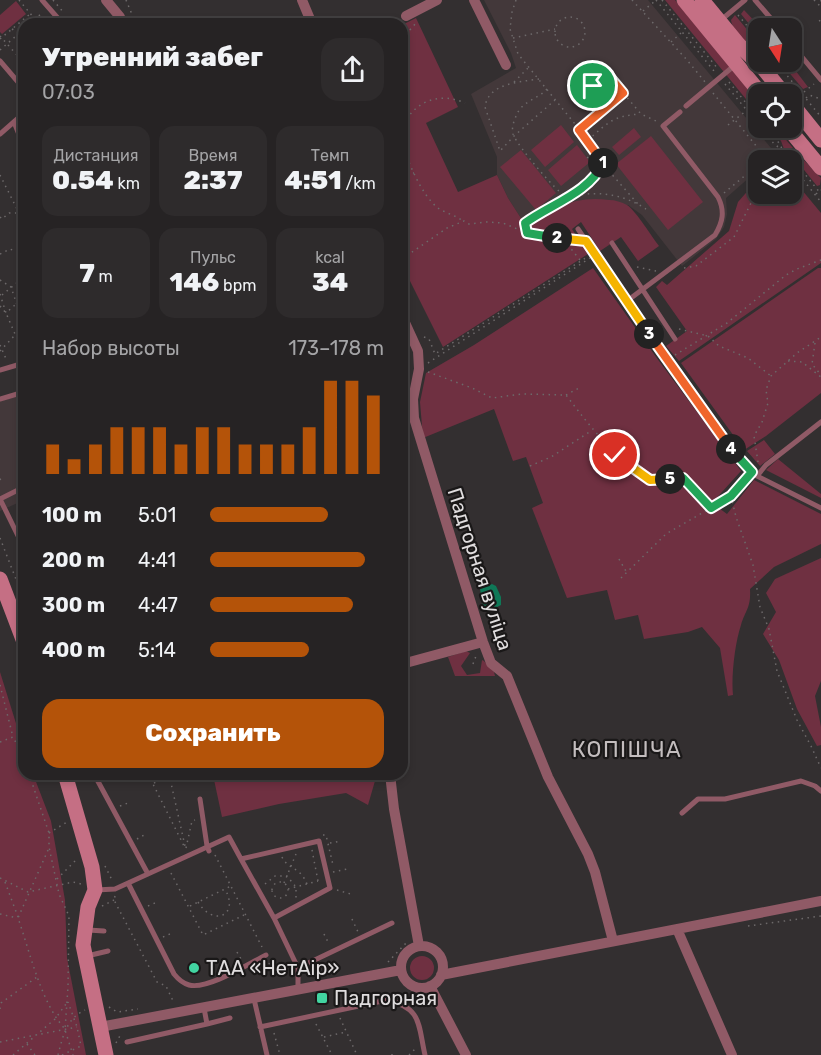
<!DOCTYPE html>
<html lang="ru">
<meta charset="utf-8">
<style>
body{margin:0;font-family:Rubik,sans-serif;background:#2e2b2c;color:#f1f3f6;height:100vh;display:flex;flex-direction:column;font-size:22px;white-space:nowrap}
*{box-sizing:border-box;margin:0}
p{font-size:20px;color:#a4a4a6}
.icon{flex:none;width:33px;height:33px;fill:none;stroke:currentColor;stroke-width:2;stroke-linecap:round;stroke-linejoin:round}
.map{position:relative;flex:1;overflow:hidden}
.sheet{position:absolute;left:18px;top:18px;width:390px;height:762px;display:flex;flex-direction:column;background:#262324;border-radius:18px;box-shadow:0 3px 9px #0003,0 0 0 2px #424041}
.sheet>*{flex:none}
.needle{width:39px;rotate:168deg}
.controls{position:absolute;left:748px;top:18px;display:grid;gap:12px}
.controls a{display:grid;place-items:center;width:54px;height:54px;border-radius:12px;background:#262324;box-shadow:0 3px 9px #0003,0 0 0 2px #424041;font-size:30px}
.pin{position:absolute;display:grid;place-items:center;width:51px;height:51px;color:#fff;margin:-26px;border:3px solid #fff;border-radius:50%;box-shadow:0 2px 6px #0007}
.km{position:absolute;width:30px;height:30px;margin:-15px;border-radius:50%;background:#222;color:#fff;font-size:16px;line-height:30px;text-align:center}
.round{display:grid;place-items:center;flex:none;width:63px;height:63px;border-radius:18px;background:#2e2b2c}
.overview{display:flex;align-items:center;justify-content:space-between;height:102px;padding:0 24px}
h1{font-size:27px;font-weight:800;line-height:45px}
.figures{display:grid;grid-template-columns:repeat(3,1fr);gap:9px;height:102px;padding:6px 24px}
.figures div{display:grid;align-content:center;border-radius:15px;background:#2e2b2c;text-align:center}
.figures b{font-size:26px;font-weight:800}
.figures small{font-size:16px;font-weight:400}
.figures p{font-size:16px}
.chart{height:168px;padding:12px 24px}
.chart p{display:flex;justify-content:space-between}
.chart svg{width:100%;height:108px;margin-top:6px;stroke:#b45309;stroke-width:6}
.action{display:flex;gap:12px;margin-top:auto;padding:12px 24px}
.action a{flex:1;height:69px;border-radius:18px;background:#b45309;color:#fff;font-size:24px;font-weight:800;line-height:69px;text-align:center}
ul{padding:0 24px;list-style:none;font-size:20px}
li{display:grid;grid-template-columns:96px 72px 1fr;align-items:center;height:45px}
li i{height:15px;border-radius:8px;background:#b45309}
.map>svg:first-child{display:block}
.built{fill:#43383a}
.green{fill:#6f3041}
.water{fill:#0f7857}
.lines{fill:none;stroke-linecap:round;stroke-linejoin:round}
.path{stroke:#6d696a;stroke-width:1.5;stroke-dasharray:1.5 4.5;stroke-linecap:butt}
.service{stroke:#905a66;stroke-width:5}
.minor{stroke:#905a66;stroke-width:10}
.secondary{stroke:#c56f84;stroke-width:15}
.split-1-casing{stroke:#fff;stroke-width:12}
.split-2-casing{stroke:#fff;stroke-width:12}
.split-3-casing{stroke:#fff;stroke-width:12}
.split-4-casing{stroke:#fff;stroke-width:12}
.split-5-casing{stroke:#fff;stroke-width:12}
.split-6-casing{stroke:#fff;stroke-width:12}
.split-1{stroke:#f0652b;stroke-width:8}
.split-2{stroke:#22a559;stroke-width:8}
.split-3{stroke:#f5b400;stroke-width:8}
.split-4{stroke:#f0652b;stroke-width:8}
.split-5{stroke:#22a559;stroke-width:8}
.split-6{stroke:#f5b400;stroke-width:8}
.poi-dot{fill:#42d4a1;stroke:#1a1818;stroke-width:2}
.labels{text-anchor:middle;stroke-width:4.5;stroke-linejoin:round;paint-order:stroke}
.street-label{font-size:20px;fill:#e0ddde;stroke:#1a1818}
.poi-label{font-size:20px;fill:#e0ddde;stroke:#1a1818;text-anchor:start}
.quarter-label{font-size:22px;letter-spacing:1.5px;fill:#c3bdbe;stroke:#1a1818}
</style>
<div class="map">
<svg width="821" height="1055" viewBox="0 0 821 1055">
<rect width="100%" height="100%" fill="#332f30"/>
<!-- built -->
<path class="built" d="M484 0H648L776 154 769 160H759V169L726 198 727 214 724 227 716 239 682 266 642 215 628 205 547 211 526 226 508 198 497 175V157L471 94 516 68 511 53Z
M24 395V500L0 511V401Z"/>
<!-- green -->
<path class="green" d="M665 0H675L741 80 759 106V115Z
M16 1 26 14 2 34 0 32V15Z
M744 10 761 28H759V36L741 14Z
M735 15 759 44V54C749 45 733 34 731 20Z
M416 18 458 107 426 123 458 192 497 175 508 198 526 226C551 208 577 195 609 200 615 200 622 202 627 205 636 211 652 237 659 246L638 261 621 237 600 251 581 222 572 229 588 254 443 347 404 269H402V25Z
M780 62H789L808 87 803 89Z
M561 125 574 142 545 167 531 150Z
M634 128 641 137 619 155 612 147Z
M770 128H776L793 148 784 149 781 141Z
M651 136 703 202 668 230 616 164Z
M577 145 590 162 561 186 548 170Z
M521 150 556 193 536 210 500 167Z
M799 155 821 178 820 185 817 186 796 160Z
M759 178V194H792V178L821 213V263L679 361 666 346 687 331 656 287 662 281 667 285 729 231 738 202Z
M593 268 656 357 741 471 712 503 727 514 754 480 821 514V544L774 567 750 589C751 608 746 609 741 625 735 643 731 676 733 695L728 696 720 648 702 627 688 632 644 639 638 615 615 620 607 590 567 598 532 508 543 503 526 457 513 461 494 409 423 438 420 402 426 373 474 345Z
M818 268H821V393L766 436 744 450 681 363Z
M764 440 775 454 760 466 747 451Z
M778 459 821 494V498L766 470Z
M821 558V681L815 696 821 727V745L817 746 797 709 779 660 763 634 776 612 766 593 775 579Z
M466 651 470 653 461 666 467 675 480 673 482 660 484 661 494 672 495 676H455L448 657Z
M0 672 24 749V774H33L51 821 65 900 67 958 86 1055H0Z
M179 774H377L368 805 346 793 279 804 222 817 213 775 181 782Z
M410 968a12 12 0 1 1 24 0a12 12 0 1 1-24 0Z"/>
<!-- water -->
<path class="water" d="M492 584 496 586 501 597V605L491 610 483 607 480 589Z"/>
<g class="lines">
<!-- path -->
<path class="path" d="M19 0 39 24
M53 0 64 13
M126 0 136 24
M516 0 512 12 510 29 518 54 588 140 608 170 638 204
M632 0 687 60 705 82
M656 0 714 71
M662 0 718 69
M814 0 821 7
M821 0V4
M643 11 655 1
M738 15 759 40
M555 32a15 15 0 1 1 30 0a15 15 0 1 1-30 0Z
M69 19 74 24
M819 21 821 20
M30 24 43 12
M75 24 80 20
M12 29 24 36
M0 36 24 63
M513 38 555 29
M0 39 30 14
M402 39 416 23
M671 42 681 33
M0 50 24 29
M776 62 821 117
M608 75 641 114 656 121
M539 79C520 82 488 83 485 107L500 151 514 136 555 100
M514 82 528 68
M729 82 759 119
M725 84 759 125
M593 86 614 70
M547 89C538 99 525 100 518 112 515 118 511 127 513 134 518 147 555 190 567 198
M804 92 814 84
M713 93 766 158 763 160
M806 98 809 95 821 99
M728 125 746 111
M761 128 775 145 787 152 821 194
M766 128 779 143 788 160
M402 130C411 102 439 91 465 103
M580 130 622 94
M402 140C406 159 422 196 438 208 445 213 455 215 463 221
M588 140C608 123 612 116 640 114
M587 158 595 152
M783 160 792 154
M792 166 821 202
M0 175 19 213 24 242
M402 177 409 173H414
M724 193 759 164
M816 194 821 190
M570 197C597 190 623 194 646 209
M0 217 2 219 9 213H24
M527 232 526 223C553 203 584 194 604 164
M564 240 580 260
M0 254 10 249 24 255
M402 259 447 228 464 221 469 224 487 222 503 223 527 233 576 240
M637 267 656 271
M684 268 696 266 734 237 759 187
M0 280 11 287 24 326
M0 294 6 313 24 297
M2 295 24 277
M0 306 6 313 24 355
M679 329 708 336 719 346 748 358 771 376
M424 337 429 339 435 354 587 257
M815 343 812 364 821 375
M0 345 7 361
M0 351 15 335 24 331
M675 355 727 323 786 275 797 269 821 260
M788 361 802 362 821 377
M428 363 590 258
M428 372 472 388 492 398 522 394 566 395C591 428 615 458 650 480L683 478 711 508
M566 395 579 388
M758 462 754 436 762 422 768 403 766 390 771 376 797 353 821 337
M530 466 551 457 591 431
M747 478 731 496 736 517 753 565 760 607 769 629 777 671 797 720 811 746 821 768
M0 480 1 478
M0 538 24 600
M619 559 627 573
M621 578 666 534 731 496
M18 652 24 670
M473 664 476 656
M0 685 13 737
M0 742 13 737 24 758
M29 774 49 833V847L59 894 69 916 68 987 65 1030 73 1055
M148 774 185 848
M169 774 185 846
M154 783 169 776
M120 806 128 803
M49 833 67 822
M323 835H326L333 865
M137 839 144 835
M330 843 341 841
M186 848 192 821 195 820
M48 850 18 918C30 952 41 1003 65 1029
M312 850 318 881H321
M215 855 262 947
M282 857C288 870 300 866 307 884
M105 866 112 880
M333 872 347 869
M171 873 203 935 244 915
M0 878 28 892 73 882 81 884
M57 879 77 859
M5 882 18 917
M272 890a8 8 0 1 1 16 0a8 8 0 1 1-16 0Z
M284 883 296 854
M265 884 275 876H287L296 887V899
M288 889 318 881
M337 890 354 895
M115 896 114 900 157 982 166 986 174 1003
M198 902C213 927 240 916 225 889
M102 906 114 900
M148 906 155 903
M190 906 231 886
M0 914 17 918
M352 919 358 932
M748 926 821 916
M324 934 329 944
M163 937 170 934
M237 952 241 959
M388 962 408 941
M269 963 273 970
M210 965 214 972
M109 1007 117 1012 138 1009
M0 1009 1 1003 37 977
M340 1018 357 1055
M316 1024 332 1055
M274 1033 280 1055
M324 1037 346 1032
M0 1042 77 1027
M116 1043 121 1034
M27 1044 35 1055
M392 1054V1055
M13 1055 55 1019 66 1004
M58 1055C63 1036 66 1019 85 1010
M62 1055 81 1046 77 1027 68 1002
M409 1055 417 1047"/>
<!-- service -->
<path class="service" d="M42 0 63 24
M755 0 779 28
M721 20 745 0
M792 45 821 80
M0 61 24 89
M686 106 735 65
M14 122 24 147
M0 134 24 113
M578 229 664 356 737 457 755 475 821 508
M612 243 675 339
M627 301 715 235C723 222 725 211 718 197L663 126 680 112
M0 370 24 363
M0 399 24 392
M757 476 766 465 821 422
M0 499 24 548
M0 499 24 487
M94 774 148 874
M200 799 207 846 209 851
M682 813 698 799H725L801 781 815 786 821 791
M128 883 174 974C178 979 182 983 189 985 208 990 248 964 266 955
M96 890 115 889 229 837 241 859
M274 918 241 859 319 841 330 888 274 918 298 968V990
M88 930 104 931
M87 956 108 951
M298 968 392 923
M254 999 267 1055
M207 1024 230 1018
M260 1027 387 1000C422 1008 418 1024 425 1055
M127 1042 207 1024 204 1008"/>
<!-- minor -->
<path class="minor" d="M106 0 120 17V24
M302 0 312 24
M474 0 506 65
M406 16 437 0
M402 316 418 351 419 369 413 399 414 418 483 642 491 663 507 676 548 777 588 854 595 872 613 941
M402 664 483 642
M390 774 394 809 419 946
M677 929 732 1055
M401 967a21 21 0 1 1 42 0a21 21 0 1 1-42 0Z
M441 975 821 901
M430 986 466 1055
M100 1027 401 970"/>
<!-- secondary -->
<path class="secondary" d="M684 0 761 94
M702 0 739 45 763 68 784 94
M792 104 821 140
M788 128 821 168
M0 579 24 642
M65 774 92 867 95 890 88 907 83 945 106 1055"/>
</g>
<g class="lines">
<defs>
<path id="split-1" d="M593 86 608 75 623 93 579 130 603 163"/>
<path id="split-2" d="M557 238 527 233 525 223C551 204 589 193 603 163"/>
<path id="split-3" d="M557 238 586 241 649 334"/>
<path id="split-4" d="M649 334 731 449"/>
<path id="split-5" d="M670 479 683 478 711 508 731 496 752 472 731 449"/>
<path id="split-6" d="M615 455 650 480 670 479"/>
</defs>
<!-- split-1 casing -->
<use href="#split-1" class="split-1-casing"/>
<!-- split-2 casing -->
<use href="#split-2" class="split-2-casing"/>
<!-- split-3 casing -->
<use href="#split-3" class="split-3-casing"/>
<!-- split-4 casing -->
<use href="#split-4" class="split-4-casing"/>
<!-- split-5 casing -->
<use href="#split-5" class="split-5-casing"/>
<!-- split-6 casing -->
<use href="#split-6" class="split-6-casing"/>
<!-- split-1 -->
<use href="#split-1" class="split-1"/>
<!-- split-2 -->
<use href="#split-2" class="split-2"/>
<!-- split-3 -->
<use href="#split-3" class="split-3"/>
<!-- split-4 -->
<use href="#split-4" class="split-4"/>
<!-- split-5 -->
<use href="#split-5" class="split-5"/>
<!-- split-6 -->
<use href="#split-6" class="split-6"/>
</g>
<!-- markers -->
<g class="poi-dot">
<circle cx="194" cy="968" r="6"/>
<rect x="316" y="992" width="12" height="12" rx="3"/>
</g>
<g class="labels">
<!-- street labels -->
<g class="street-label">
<text transform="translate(480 569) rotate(72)" y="7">Падгорная вуліца</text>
</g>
<!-- poi labels -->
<g class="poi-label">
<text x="206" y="975">ТАА «НетАір»</text>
<text x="334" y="1005">Падгорная</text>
</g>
<!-- quarter labels -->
<g class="quarter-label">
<text x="627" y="757">КОПІШЧА</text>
</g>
</g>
</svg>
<div class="controls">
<a><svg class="needle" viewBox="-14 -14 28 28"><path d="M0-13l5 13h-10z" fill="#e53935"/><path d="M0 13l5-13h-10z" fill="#a4a4a6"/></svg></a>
<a><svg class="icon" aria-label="locate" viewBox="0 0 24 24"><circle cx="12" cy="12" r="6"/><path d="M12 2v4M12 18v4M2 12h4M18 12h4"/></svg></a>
<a><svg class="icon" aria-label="layers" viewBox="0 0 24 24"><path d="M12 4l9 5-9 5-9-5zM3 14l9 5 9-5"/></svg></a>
</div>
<div class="pin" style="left:593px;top:86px;background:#1e9e55"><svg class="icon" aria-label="arrive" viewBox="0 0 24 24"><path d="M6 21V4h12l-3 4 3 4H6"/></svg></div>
<div class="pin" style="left:615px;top:455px;background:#d93025"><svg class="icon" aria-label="check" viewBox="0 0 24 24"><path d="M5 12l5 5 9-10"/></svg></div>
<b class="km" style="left:603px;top:163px">1</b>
<b class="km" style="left:557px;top:238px">2</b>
<b class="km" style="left:649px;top:334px">3</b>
<b class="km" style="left:731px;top:449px">4</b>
<b class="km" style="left:670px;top:479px">5</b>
<section class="sheet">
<div class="overview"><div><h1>Утренний забег</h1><p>07:03</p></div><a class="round"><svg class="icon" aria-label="share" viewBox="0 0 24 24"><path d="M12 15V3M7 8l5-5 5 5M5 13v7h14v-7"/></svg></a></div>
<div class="figures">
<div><p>Дистанция</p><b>0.54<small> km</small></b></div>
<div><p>Время</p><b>2:37</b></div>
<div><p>Темп</p><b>4:51<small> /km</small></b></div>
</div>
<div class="figures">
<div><b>7<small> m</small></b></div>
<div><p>Пульс</p><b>146<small> bpm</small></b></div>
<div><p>kcal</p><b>34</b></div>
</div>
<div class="chart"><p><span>Набор высоты</span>173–178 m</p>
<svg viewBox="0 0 160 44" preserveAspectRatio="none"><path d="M5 44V32M15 44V38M25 44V32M35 44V25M45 44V25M55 44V25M65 44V32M75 44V25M85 44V25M95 44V32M105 44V32M115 44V32M125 44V25M135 44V6M145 44V6M155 44V12"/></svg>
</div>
<ul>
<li><b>100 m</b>5:01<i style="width:68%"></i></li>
<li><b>200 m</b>4:41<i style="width:89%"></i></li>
<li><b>300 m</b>4:47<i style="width:82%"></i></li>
<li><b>400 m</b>5:14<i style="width:57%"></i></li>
</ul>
<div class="action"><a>Сохранить</a></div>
</section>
</div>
